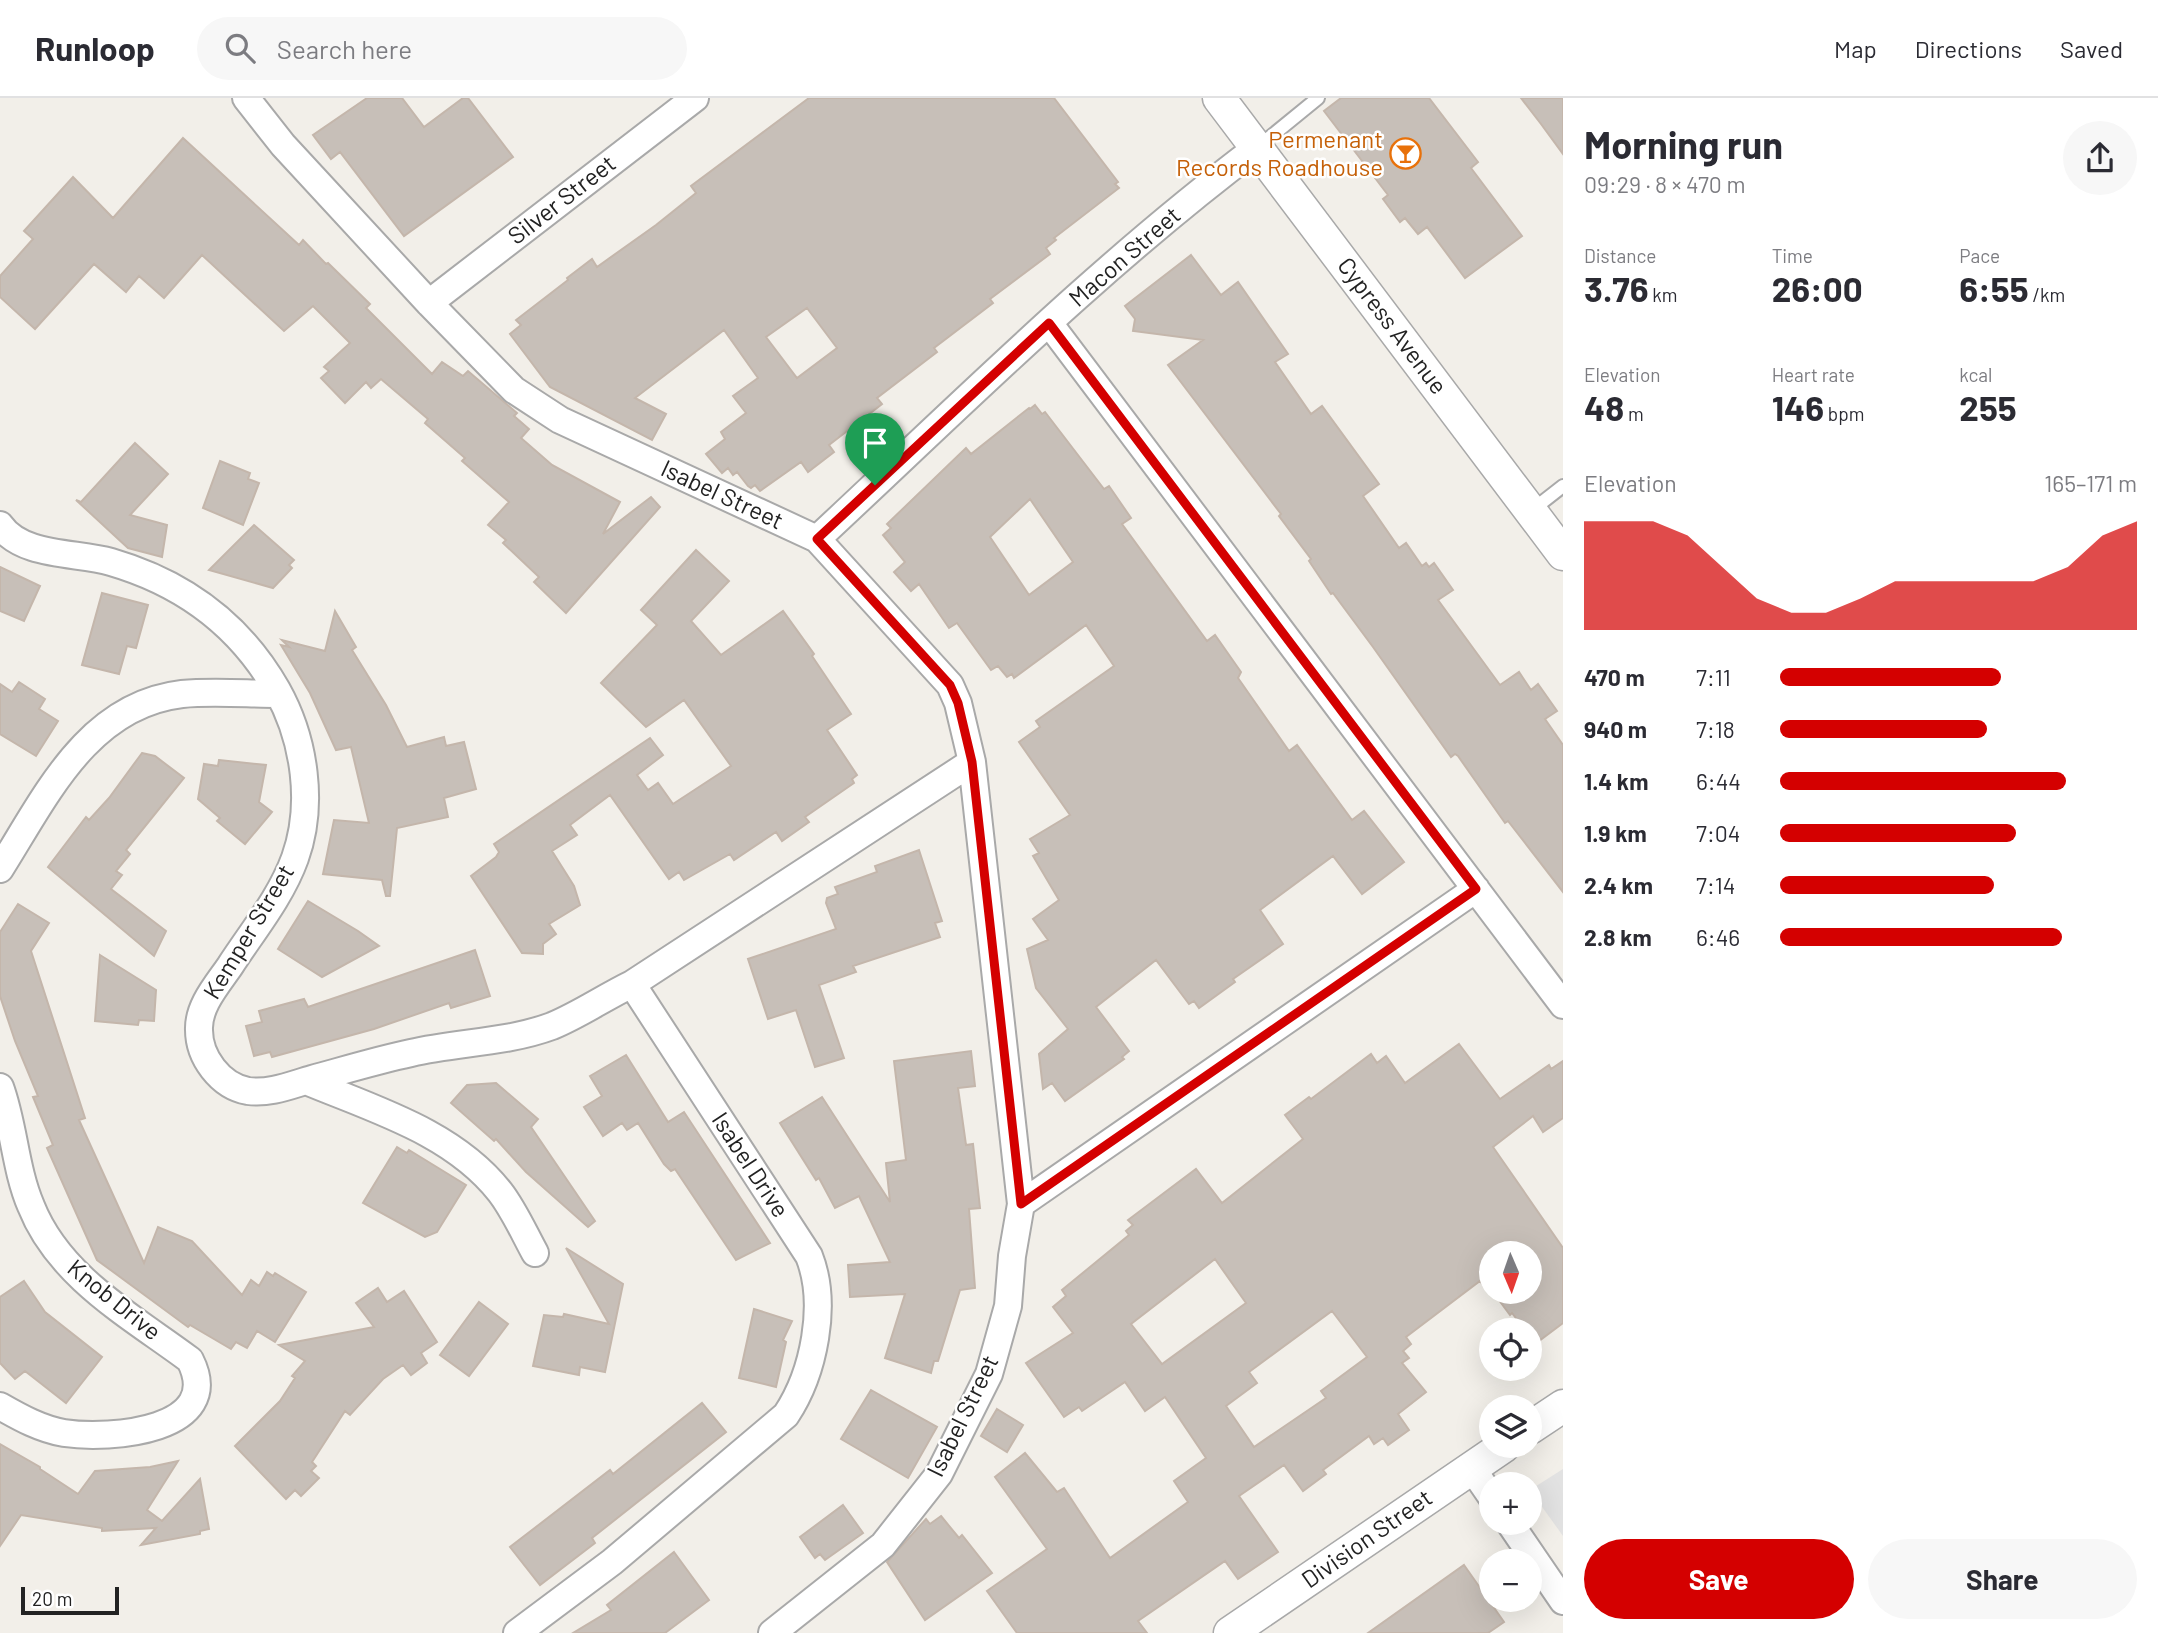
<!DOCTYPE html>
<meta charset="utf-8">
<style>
body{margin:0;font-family:Barlow,sans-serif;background:#f7f7f7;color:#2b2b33;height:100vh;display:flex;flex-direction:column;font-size:26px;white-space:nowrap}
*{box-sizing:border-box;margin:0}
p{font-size:23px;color:#7c7c81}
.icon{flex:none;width:38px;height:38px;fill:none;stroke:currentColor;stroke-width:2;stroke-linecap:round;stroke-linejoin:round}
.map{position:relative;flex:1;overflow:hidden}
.sheet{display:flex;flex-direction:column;background:#fff;width:595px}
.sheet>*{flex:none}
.needle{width:46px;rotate:178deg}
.tools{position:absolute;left:1479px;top:1143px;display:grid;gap:14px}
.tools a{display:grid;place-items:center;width:63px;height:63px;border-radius:50%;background:#fff;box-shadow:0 7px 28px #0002;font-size:35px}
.scale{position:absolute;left:21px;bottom:18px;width:98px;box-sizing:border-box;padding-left:7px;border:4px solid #222;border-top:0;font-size:19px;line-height:24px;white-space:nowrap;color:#222;-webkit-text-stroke:5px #fff;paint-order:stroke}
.pin{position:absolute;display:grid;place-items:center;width:60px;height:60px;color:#fff;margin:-72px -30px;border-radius:50% 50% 50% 0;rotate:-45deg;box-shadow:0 0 7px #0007}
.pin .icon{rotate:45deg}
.round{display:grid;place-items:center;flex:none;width:74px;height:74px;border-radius:37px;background:#f7f7f7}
.overview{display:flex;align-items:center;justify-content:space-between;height:119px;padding:0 21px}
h1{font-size:38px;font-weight:700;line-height:52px}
.figures{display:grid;grid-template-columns:repeat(3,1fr);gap:10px;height:119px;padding:7px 21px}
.figures div{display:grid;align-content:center}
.figures b{font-size:35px;font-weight:700}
.figures small{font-size:19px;font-weight:400}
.figures p{font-size:19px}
.chart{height:196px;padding:14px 21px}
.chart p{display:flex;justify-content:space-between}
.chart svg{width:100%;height:126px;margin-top:7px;fill:#d40000;opacity:.7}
.button{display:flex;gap:14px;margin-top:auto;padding:14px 21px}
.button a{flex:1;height:80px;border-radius:42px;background:#d40000;color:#fff;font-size:28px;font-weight:700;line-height:80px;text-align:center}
.button a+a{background:#f7f7f7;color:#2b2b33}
ul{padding:0 21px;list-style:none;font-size:23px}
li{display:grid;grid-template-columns:112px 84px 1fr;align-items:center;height:52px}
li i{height:18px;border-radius:9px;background:#d40000}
header{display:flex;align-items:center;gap:42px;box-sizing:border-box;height:98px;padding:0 35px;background:#fff;border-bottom:2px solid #e1e1e2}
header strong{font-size:33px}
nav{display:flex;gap:38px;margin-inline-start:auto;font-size:24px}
.search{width:490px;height:63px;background:#f7f7f7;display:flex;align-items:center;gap:18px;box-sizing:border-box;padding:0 24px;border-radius:38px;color:#7c7c81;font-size:26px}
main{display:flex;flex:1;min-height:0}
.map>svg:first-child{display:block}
.parking{fill:#e2e2e2}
.building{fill:#c7bfb8;stroke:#c4b6ab;stroke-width:2;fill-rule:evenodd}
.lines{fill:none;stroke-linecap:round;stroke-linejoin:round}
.service-casing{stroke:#a9a9a9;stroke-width:16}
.minor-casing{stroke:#a9a9a9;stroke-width:30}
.tertiary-casing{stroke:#a9a9a9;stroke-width:35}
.service{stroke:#fff;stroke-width:12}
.minor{stroke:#fff;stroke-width:26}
.tertiary{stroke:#fff;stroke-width:32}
.route-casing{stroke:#fff;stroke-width:14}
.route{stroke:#d40000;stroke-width:9}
.labels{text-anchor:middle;stroke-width:5;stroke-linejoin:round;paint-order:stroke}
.food-label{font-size:24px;fill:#c56008;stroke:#fff;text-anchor:end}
.street-label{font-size:24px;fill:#222;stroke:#fff}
</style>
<header>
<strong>Runloop</strong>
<div class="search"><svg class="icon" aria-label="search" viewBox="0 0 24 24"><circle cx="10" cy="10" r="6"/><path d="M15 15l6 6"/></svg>Search here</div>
<nav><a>Map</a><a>Directions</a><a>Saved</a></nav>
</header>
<main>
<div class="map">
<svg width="1563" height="1535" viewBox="0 0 1563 1535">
<rect width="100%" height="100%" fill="#f2efe9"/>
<!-- parking -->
<path class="parking" d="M1563 1371V1438L1530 1392Z"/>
<!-- building -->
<path class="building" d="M367 0H402L424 29 463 0H468L513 59 404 138 340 54 331 61 313 37Z
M809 0H1054L1118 84 1115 86 1119 90 1054 140 1056 142 1046 150 1050 156 990 201 993 205 934 250 937 254 877 300 882 306 829 347 834 354 808 374 801 364 760 393 755 387 751 390 748 388 737 374 733 377 728 370 722 375 706 356 725 341 721 334 746 315 733 298 758 280 724 232 635 300 666 316 652 342 550 289 510 236 521 227 516 222 568 182 567 180 592 161 597 169 656 127 696 95 691 88ZM807 210 837 250 797 280 766 239Z
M1341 0H1429L1478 64 1471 70 1522 138 1465 180 1427 129 1418 136 1405 120 1400 124 1383 101 1388 97 1324 13Z
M1521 0H1563V56L1541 26Z
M183 40 299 147 303 142 326 166 328 165 370 206 366 210 432 276 442 264 463 278 468 273 517 315 514 318 529 331 521 340 552 367 620 404 603 436 651 399 660 409 566 515 534 484 539 479 503 445 506 442 488 427 509 404 462 363 465 360 425 325 428 321 381 281 371 290 366 284 345 305 321 280 329 273 324 269 350 245 313 208 284 233 202 157 164 200 139 178 126 194 94 166 35 231 0 199V178L33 141 24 133 73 79 113 120Z
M1191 157 1221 197 1238 184 1288 256 1275 264 1311 316 1322 308 1379 386 1363 398 1399 450 1406 445 1422 468 1426 465 1429 469 1434 465 1453 492 1438 502 1500 587 1519 574 1531 592 1538 586 1557 613 1545 621 1563 647V794L1508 723 1505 725 1458 658 1455 656 1451 659 1373 549 1333 495 1331 496 1309 463 1311 461 1279 418 1281 416 1168 267 1203 242 1133 233 1135 221 1125 208Z
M1035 307 1042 316 1045 314 1104 391 1109 388 1131 420 1122 426 1207 543 1215 537 1241 574 1238 580 1289 653 1297 647 1352 722 1364 713 1404 764 1362 796 1333 758 1260 812 1283 846 1233 881 1235 884 1199 910 1194 903 1189 906 1156 862 1096 909 1129 953 1122 959 1124 961 1065 1003 1052 985 1043 991 1039 956 1068 931 1036 890 1027 851 1048 842 1033 821 1059 802 1033 758 1039 755 1030 741 1070 717 1019 644 1040 629 1036 623 1114 568 1086 527 1014 580 1012 576 1007 579 998 568 991 572 957 525 949 530 919 486 911 493 894 474 905 464 883 437 891 430 887 426 966 350 971 356 1029 310 1030 311ZM1030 401 1073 464 1029 497 990 439Z
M135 345 168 376 130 417 167 427 162 459 128 450 76 402 81 404Z
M220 363 250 375 248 381 259 385 243 427 203 410Z
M254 427 294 462 289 467 292 470 273 490 209 472Z
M696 452 729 483 691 523 721 557 783 513 814 556 812 558 851 616 827 632 857 677 852 681 854 685 805 719 809 724 782 743 776 734 734 762 730 756 684 782 679 774 669 781 610 697 570 727 577 737 552 753 574 788 580 807 549 826 556 836 543 846V856L522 855 471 778 496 759 499 754 494 746 650 640 663 657 637 677 648 692 658 685 673 706 731 668 684 602 646 629 601 585 657 527 641 512Z
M0 469 40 488 24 523 0 513Z
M102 495 148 507 136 550 127 548 119 576 82 567Z
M335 513 356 549 352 552 386 607 407 649 444 639 446 648 464 644 476 691 444 700 448 719 397 730 390 798H386L382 782 323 776 334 722 369 725 351 649 336 652 310 595 281 547 289 549 282 542 325 553Z
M19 584 45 601 39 611 58 623 36 658 0 636V586L12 594Z
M142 655 155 658 184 680 126 752 130 756 116 773 122 777 111 791 166 833 154 858 48 769 86 719 89 722 109 700Z
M219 662 266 667 259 704 272 714 245 746 217 723 220 720 198 701 204 666 218 668Z
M919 752 942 823 935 825 940 839 853 868 856 874 819 887 844 960 815 969 796 912 768 921 748 861 836 831 826 805 827 800 838 796 835 789 877 774 875 768Z
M308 803 358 833 379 848 322 879 278 851Z
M18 806 49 825 31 853 85 1020 79 1022 144 1165 158 1129 192 1143 242 1197 251 1182 259 1188 267 1174 273 1178 275 1175 306 1194 275 1244 257 1233 247 1250 236 1244 231 1251 190 1227 188 1229 97 1162 47 1050 53 1047 33 999 38 998 15 943 0 898V834Z
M475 852 490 898 451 910 449 905 374 931 272 959 270 954 254 958 246 928 262 924 259 913 304 901 308 909Z
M100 857 156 892 154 923 139 922 138 927 95 923Z
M1459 946 1500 1001 1549 967 1551 971 1563 963V1020L1543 1034 1533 1018 1493 1049 1563 1150V1225L1535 1246 1530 1238V1232H1525L1512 1215 1510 1217 1493 1194H1530V1155H1491V1191L1489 1189 1486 1191 1480 1183 1406 1239 1411 1246 1403 1253 1409 1260 1402 1265 1426 1294 1398 1316 1409 1332 1388 1347 1383 1340 1374 1346 1369 1338 1323 1372 1326 1376 1303 1393 1284 1367 1239 1398 1278 1454 1238 1481 1225 1463 1138 1523 1147 1535H1017L987 1493 1047 1451 995 1379 1025 1355 1057 1394 1064 1390 1110 1460 1188 1404 1174 1383 1206 1360 1165 1299 1145 1313 1125 1284 1082 1313 1079 1309 1064 1319 1026 1265 1073 1235 1053 1209 1066 1198 1062 1192 1129 1137 1126 1133 1133 1127 1128 1122 1196 1071 1222 1105 1303 1041 1285 1017 1309 999 1311 1001 1371 956 1377 965 1386 958 1405 985ZM1215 1161 1246 1205 1162 1266 1131 1226ZM1332 1213 1367 1259 1321 1293 1326 1300 1254 1349 1226 1308 1257 1285 1249 1274Z
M971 953 975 988 958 990 966 1047 973 1046 980 1110 969 1111 975 1190 960 1192 938 1263H934L931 1275 885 1260 905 1196 850 1199 848 1167 890 1164 859 1098 835 1110 819 1080 816 1082 780 1025 822 999 890 1104 886 1065 906 1062 894 963Z
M626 957 668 1024 684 1014 770 1145 736 1162 675 1071 671 1073 664 1066 638 1025 627 1032 622 1025 603 1038 584 1009 602 998 590 978Z
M496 985 538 1021 531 1029 595 1123 588 1129 526 1074 496 1041 494 1043 451 1005 467 987Z
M397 1049 407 1055 409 1052 466 1087 437 1134 425 1139 363 1105Z
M566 1150 623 1186 605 1274 580 1269 579 1277 533 1268 544 1217 563 1219 564 1216 609 1226Z
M24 1183 45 1214 102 1259 66 1305 25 1273 15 1281 0 1265V1199Z
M378 1190 387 1204 404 1193 437 1244 421 1255 427 1265 411 1277 403 1267 383 1281 350 1317 345 1313 312 1364 316 1368 311 1373 319 1380 301 1398 295 1392 286 1401 235 1348 280 1303 295 1280 292 1278 305 1263 279 1247 374 1229 356 1205Z
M479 1204 508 1226 469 1278 440 1257Z
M754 1211 792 1223 783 1242 786 1244 776 1289 739 1280Z
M871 1292 937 1329 908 1380 841 1341Z
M702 1305 726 1334 592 1440 595 1445 540 1487 510 1449 610 1372 613 1376Z
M997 1311 1023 1327 1007 1354 981 1338Z
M0 1346 40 1369V1371L78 1396 95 1373 150 1369 178 1363 147 1412 162 1423 200 1381 209 1431 200 1433V1436L141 1447 156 1430 102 1433V1430L21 1417 0 1448Z
M843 1407 863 1435 825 1462 820 1456 815 1460 800 1439Z
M941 1418 959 1440 962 1437 992 1475 925 1522 887 1464 926 1421 930 1426Z
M674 1454 709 1502 665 1535H573L611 1512 607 1507Z
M1464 1467 1504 1524 1488 1535H1368Z"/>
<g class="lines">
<defs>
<path id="service" d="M1258 49 1318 0
M1531 413 1563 388"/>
<path id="minor" d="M246 0 283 47 429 205 514 292 560 322 817 441 950 587 958 605 972 664 1021 1106 1012 1158 1008 1208 989 1276 939 1376 883 1447 772 1535
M429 205 695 0
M1049 225 1563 907
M0 427C22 459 76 454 111 464 183 485 240 527 277 592 305 642 314 707 295 760 281 799 252 834 230 868 217 887 198 908 199 932 199 959 220 988 248 993 270 996 291 987 312 981 345 972 378 962 411 955 458 944 506 945 552 928 579 917 605 899 632 886
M817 441C961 307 1101 167 1258 49
M0 771C45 700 87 607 182 596 214 593 247 596 279 596
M306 983C373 1011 453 1034 500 1094 514 1112 524 1135 535 1155
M0 989C14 1027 15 1071 31 1108 59 1179 131 1218 190 1262 226 1333 110 1342 64 1335 41 1331 21 1320 0 1308
M1021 1106 1476 791
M1471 1369 1491 1398
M1509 1424 1563 1503
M517 1535 612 1464 786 1317C814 1275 828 1206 809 1158L632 886 972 664"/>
<path id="tertiary" d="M1219 0 1563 456
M1530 1330 1563 1308
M1230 1535 1504 1348"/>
</defs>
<!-- service casing -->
<use href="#service" class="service-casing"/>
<!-- minor casing -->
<use href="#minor" class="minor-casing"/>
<!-- tertiary casing -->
<use href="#tertiary" class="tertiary-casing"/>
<!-- service -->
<use href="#service" class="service"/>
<!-- minor -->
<use href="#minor" class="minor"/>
<!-- tertiary -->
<use href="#tertiary" class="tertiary"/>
</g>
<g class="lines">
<defs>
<path id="route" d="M1049 225 1476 791 1021 1106 972 664 958 605 950 587 817 441Z"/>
</defs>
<!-- route casing -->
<use href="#route" class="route-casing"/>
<!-- route -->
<use href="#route" class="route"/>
</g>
<!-- icons -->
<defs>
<symbol id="bar-ring" viewBox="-11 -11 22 22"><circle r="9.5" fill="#fff" stroke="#e8710a" stroke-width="1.5"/><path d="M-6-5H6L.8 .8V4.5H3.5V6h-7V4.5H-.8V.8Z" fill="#e8710a"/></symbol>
</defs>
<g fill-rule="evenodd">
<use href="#bar-ring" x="1388" y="38" width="35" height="35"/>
</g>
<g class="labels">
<!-- food labels -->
<g class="food-label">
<text x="1383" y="50">Permenant<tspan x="1383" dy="28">Records Roadhouse</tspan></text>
</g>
<!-- street labels -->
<g class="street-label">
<text transform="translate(562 102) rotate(-38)" y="8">Silver Street</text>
<text transform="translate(1125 159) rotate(-41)" y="8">Macon Street</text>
<text transform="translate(1392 228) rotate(53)" y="8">Cypress Avenue</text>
<text transform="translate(722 397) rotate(25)" y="8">Isabel Street</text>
<text transform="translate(249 834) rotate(-59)" y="8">Kemper Street</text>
<text transform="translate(750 1067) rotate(57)" y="8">Isabel Drive</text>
<text transform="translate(114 1202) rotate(39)" y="8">Knob Drive</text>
<text transform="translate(963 1318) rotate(-64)" y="8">Isabel Street</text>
<text transform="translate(1367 1441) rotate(-35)" y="8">Division Street</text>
</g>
</g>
</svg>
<div class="tools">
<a><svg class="needle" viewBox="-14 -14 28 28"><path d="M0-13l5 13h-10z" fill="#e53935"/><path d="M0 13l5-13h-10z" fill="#7c7c81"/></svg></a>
<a><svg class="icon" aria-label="locate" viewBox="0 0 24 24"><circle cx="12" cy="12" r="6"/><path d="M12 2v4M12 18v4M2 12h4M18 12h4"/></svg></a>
<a><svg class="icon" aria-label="layers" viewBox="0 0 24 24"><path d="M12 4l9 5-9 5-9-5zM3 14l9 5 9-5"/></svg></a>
<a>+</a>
<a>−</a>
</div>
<div class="scale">20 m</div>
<div class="pin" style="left:875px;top:387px;background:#1e9e55"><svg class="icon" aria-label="arrive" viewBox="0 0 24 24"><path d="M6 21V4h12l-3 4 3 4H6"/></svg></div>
</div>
<section class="sheet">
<div class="overview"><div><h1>Morning run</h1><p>09:29 · 8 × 470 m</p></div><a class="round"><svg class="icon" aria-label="share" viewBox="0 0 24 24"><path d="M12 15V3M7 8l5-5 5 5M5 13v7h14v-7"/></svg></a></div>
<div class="figures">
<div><p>Distance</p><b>3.76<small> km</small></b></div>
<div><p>Time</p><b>26:00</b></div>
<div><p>Pace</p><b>6:55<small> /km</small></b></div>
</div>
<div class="figures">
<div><p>Elevation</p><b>48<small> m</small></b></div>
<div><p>Heart rate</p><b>146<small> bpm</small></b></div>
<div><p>kcal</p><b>255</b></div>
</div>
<div class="chart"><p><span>Elevation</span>165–171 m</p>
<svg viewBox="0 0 160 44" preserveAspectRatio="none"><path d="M0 44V6L10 6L20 6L30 11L40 22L50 33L60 38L70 38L80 33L90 27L100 27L110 27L120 27L130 27L140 22L150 11L160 6V44z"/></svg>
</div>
<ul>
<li><b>470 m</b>7:11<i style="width:62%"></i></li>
<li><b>940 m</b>7:18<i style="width:58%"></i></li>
<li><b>1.4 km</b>6:44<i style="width:80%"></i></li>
<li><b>1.9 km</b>7:04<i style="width:66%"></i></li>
<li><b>2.4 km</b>7:14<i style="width:60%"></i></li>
<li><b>2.8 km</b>6:46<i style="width:79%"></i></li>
</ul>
<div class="button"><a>Save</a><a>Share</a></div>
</section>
</main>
